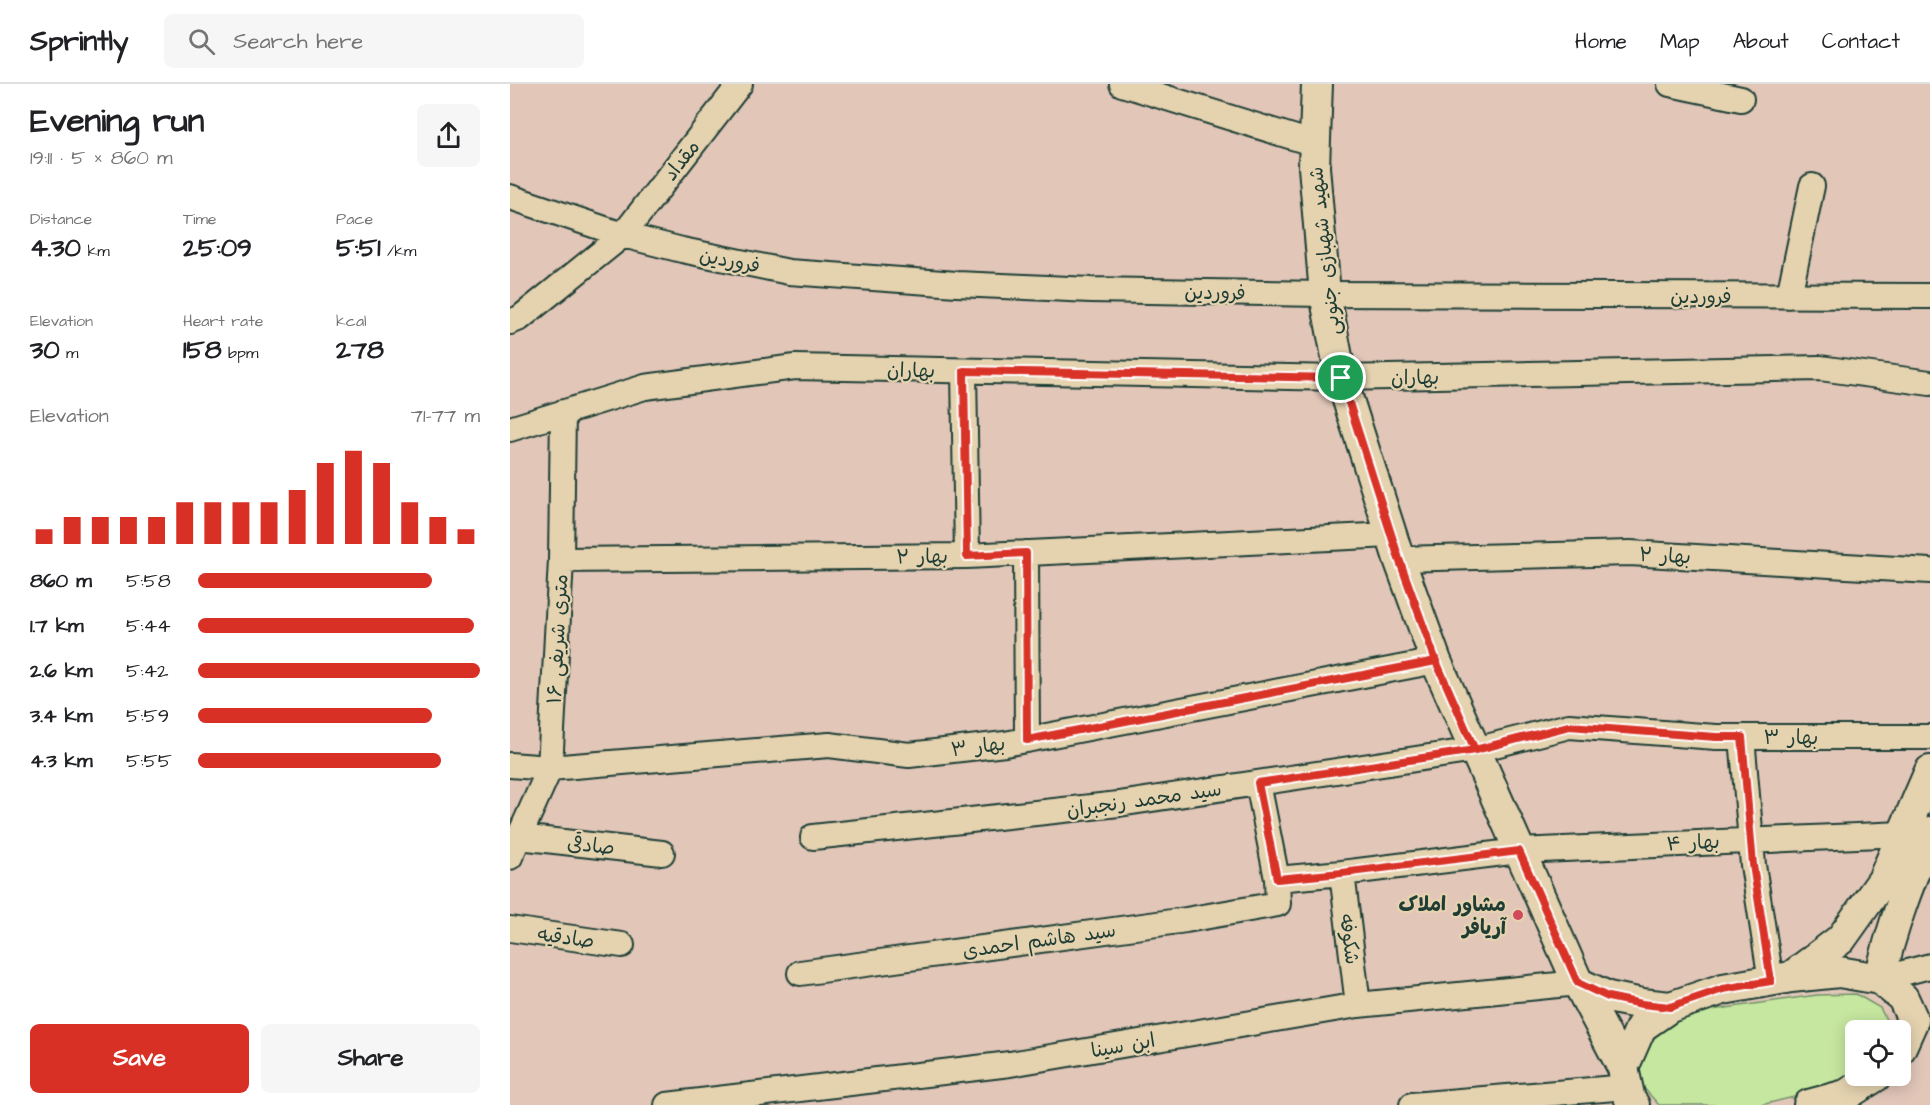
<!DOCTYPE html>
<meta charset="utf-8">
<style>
body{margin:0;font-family:"Architects Daughter","Playpen Sans Arabic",sans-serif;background:#f6f6f6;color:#202124;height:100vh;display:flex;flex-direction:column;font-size:22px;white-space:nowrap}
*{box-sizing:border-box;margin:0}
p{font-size:20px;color:#757577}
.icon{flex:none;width:33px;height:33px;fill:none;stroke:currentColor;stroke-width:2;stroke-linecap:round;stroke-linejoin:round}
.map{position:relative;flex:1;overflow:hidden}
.sheet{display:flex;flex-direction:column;background:#fff;width:510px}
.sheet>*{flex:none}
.fabs{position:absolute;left:1335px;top:936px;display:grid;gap:12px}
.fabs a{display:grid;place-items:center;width:66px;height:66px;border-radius:9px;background:#fff;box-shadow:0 3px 15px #0003;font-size:30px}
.pin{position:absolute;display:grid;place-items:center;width:51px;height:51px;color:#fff;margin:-26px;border:3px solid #fff;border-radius:50%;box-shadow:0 2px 6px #0007}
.round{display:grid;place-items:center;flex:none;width:63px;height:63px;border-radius:9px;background:#f6f6f6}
.summary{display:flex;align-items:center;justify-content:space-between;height:102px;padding:0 30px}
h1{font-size:33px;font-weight:700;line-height:45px}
.metrics{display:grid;grid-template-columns:repeat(3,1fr);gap:9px;height:102px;padding:6px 30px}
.metrics div{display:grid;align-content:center}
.metrics b{font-size:26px;font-weight:700}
.metrics small{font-size:16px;font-weight:400}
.metrics p{font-size:16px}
.chart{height:168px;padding:12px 30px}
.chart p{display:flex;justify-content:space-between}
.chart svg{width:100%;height:108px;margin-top:6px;stroke:#d93025;stroke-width:6}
.button{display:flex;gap:12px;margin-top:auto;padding:12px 30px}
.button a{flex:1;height:69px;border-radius:9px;background:#d93025;color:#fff;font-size:24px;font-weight:700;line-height:69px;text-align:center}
.button a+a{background:#f6f6f6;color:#202124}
ul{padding:0 30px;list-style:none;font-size:20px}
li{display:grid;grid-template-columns:96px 72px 1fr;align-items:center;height:45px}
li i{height:15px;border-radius:8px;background:#d93025}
header{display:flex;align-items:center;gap:36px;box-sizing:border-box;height:84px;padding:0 30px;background:#fff;border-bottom:2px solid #e0e0e0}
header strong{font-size:28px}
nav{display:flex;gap:33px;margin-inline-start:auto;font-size:21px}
.search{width:420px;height:54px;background:#f6f6f6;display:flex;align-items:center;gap:15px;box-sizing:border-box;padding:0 21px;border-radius:9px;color:#757577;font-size:22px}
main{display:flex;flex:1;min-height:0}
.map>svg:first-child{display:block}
.green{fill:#c6e79f;stroke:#72926a;stroke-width:1.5}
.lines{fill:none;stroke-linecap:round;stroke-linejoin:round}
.minor-casing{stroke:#1f3d34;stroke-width:28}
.major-casing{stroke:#1f3d34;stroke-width:34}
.minor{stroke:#e5d3b0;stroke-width:24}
.major{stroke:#e5d3b0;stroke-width:30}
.route-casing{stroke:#fff;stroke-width:12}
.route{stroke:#d93025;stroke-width:8}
.poi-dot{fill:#d1495b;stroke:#e5d3b0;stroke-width:2}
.labels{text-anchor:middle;stroke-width:4.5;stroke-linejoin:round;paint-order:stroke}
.street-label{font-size:20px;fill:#1f3d34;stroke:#e5d3b0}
.poi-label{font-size:20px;font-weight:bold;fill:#1f3d34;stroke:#e5d3b0;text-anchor:end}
</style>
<header>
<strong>Sprintly</strong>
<div class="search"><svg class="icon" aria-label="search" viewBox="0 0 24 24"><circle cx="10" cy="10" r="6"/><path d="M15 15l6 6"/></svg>Search here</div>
<nav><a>Home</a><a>Map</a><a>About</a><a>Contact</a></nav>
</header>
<main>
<section class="sheet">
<div class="summary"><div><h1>Evening run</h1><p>19:11 · 5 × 860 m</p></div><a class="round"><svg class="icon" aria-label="share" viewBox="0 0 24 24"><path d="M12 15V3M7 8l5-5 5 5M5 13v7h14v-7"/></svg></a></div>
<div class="metrics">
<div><p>Distance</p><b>4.30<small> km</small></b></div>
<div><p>Time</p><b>25:09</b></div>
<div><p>Pace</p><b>5:51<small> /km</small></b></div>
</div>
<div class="metrics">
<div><p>Elevation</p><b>30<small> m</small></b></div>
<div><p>Heart rate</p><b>158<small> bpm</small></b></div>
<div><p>kcal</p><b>278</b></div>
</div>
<div class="chart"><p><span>Elevation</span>71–77 m</p>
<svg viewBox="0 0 160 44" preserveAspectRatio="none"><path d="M5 44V38M15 44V33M25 44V33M35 44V33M45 44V33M55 44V27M65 44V27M75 44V27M85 44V27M95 44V22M105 44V11M115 44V6M125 44V11M135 44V27M145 44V33M155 44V38"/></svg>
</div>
<ul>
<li><b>860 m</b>5:58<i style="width:83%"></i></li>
<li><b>1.7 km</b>5:44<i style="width:98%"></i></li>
<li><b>2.6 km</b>5:42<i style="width:100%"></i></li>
<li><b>3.4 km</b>5:59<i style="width:83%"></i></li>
<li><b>4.3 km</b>5:55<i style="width:86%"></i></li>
</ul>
<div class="button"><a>Save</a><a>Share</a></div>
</section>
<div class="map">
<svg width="1420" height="1021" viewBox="0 0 1420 1021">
<rect width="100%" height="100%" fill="#e2c7b9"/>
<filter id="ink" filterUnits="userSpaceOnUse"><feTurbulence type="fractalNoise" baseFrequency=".0167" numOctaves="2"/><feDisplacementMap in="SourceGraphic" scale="12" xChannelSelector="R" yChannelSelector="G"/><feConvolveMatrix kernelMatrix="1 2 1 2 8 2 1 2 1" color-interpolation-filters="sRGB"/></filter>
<g filter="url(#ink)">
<!-- green -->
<path class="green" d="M1346 910 1370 924 1381 945 1380 946H1346V992L1309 1007 1251 1021H1149L1131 1001 1129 971 1154 943 1181 929 1307 911Z"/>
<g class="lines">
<defs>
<path id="minor" d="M612 0 805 60
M1160 0 1231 15
M0 113 113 151 172 166 279 188 447 200 581 206 815 210 1420 212
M1279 212 1302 102
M0 238 10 234 113 151 230 0
M454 287 457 472
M0 345 135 303 285 283 831 294 1310 284 1420 299
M516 469 517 656
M889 475 1120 469 1420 487
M51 476 457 472 881 451
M1232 653 1243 781 1261 897
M0 681 40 684 319 661 399 671 495 660 926 577
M9 753 152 769
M303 753 609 720 965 666 1059 642 1206 653H1420
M0 773 40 684 51 476 53 328
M832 789 848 921
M767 795 832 789 1009 767 1393 750
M0 845 112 861
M290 889 676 836 768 820 767 795 748 699
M1370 895 1420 882
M157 1021 500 980 848 921 1068 899
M902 1021 1117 1003"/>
<path id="major" d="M807 0 804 83 815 210 831 294 889 475 926 577 1068 899 1113 984
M1281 893 1331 855 1373 796 1420 687
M1370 895C1381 844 1400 796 1420 748
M1068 899 1098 913 1132 920 1160 923
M1124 1021 1120 1016 1113 984 1131 943 1160 923 1213 905 1281 893 1329 888 1370 895 1393 914 1403 936 1390 965
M1299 1021 1336 1011 1366 992"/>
</defs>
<!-- minor casing -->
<use href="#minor" class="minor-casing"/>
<!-- major casing -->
<use href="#major" class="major-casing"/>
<!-- minor -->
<use href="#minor" class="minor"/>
<!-- major -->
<use href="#major" class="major"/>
</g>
</g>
<g class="lines" filter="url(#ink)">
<defs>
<path id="route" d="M831 294 889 475 926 577 965 666 748 699 767 795 832 789 1009 767 1068 899 1098 913 1132 920 1160 923 1213 905 1261 897 1243 781 1232 653H1206L1059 642 965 666 926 577 517 656 516 469 457 472 454 287 831 294"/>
</defs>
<!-- route casing -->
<use href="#route" class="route-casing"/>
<!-- route -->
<use href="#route" class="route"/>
</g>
<!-- markers -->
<circle class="poi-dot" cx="1008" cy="831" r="6"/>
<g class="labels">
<!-- street labels -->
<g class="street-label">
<text transform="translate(171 76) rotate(-52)" y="7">مقداد</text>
<text transform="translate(814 167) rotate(-96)" y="7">شهید شهبازی جنوبی</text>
<text transform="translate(220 176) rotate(11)" y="7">فروردین</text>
<text transform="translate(705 208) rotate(1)" y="7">فروردین</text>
<text x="1191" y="219">فروردین</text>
<text transform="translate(401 286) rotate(1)" y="7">بهاران</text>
<text transform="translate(905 293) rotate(-1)" y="7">بهاران</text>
<text transform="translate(1155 471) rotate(3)" y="7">بهار ۲</text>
<text transform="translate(412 472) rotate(-1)" y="7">بهار ۲</text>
<text transform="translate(47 555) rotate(-87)" y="7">۱۶ متری شریفی</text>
<text x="1281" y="660">بهار ۳</text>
<text transform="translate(468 662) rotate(-7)" y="7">بهار ۳</text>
<text transform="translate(634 715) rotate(-8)" y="7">سید محمد رنجبران</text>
<text transform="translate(1183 758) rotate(-3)" y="7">بهار ۴</text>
<text transform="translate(81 761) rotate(6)" y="7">صادقی</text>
<text transform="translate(56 853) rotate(8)" y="7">صادقیه</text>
<text transform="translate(840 855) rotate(83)" y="7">شکوفه</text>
<text transform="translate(529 856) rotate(-8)" y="7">سید هاشم احمدی</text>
<text transform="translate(613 961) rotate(-10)" y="7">ابن سینا</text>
</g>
<!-- poi labels -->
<g class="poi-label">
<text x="996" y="827">مشاور املاک<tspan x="996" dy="23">آریافر</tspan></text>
</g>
</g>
</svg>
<div class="fabs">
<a><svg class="icon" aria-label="locate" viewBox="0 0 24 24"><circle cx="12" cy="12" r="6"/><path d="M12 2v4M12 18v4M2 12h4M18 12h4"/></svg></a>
</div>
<div class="pin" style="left:831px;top:294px;background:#1e9e55"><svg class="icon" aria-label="arrive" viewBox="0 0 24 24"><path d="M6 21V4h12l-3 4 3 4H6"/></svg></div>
</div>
</main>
